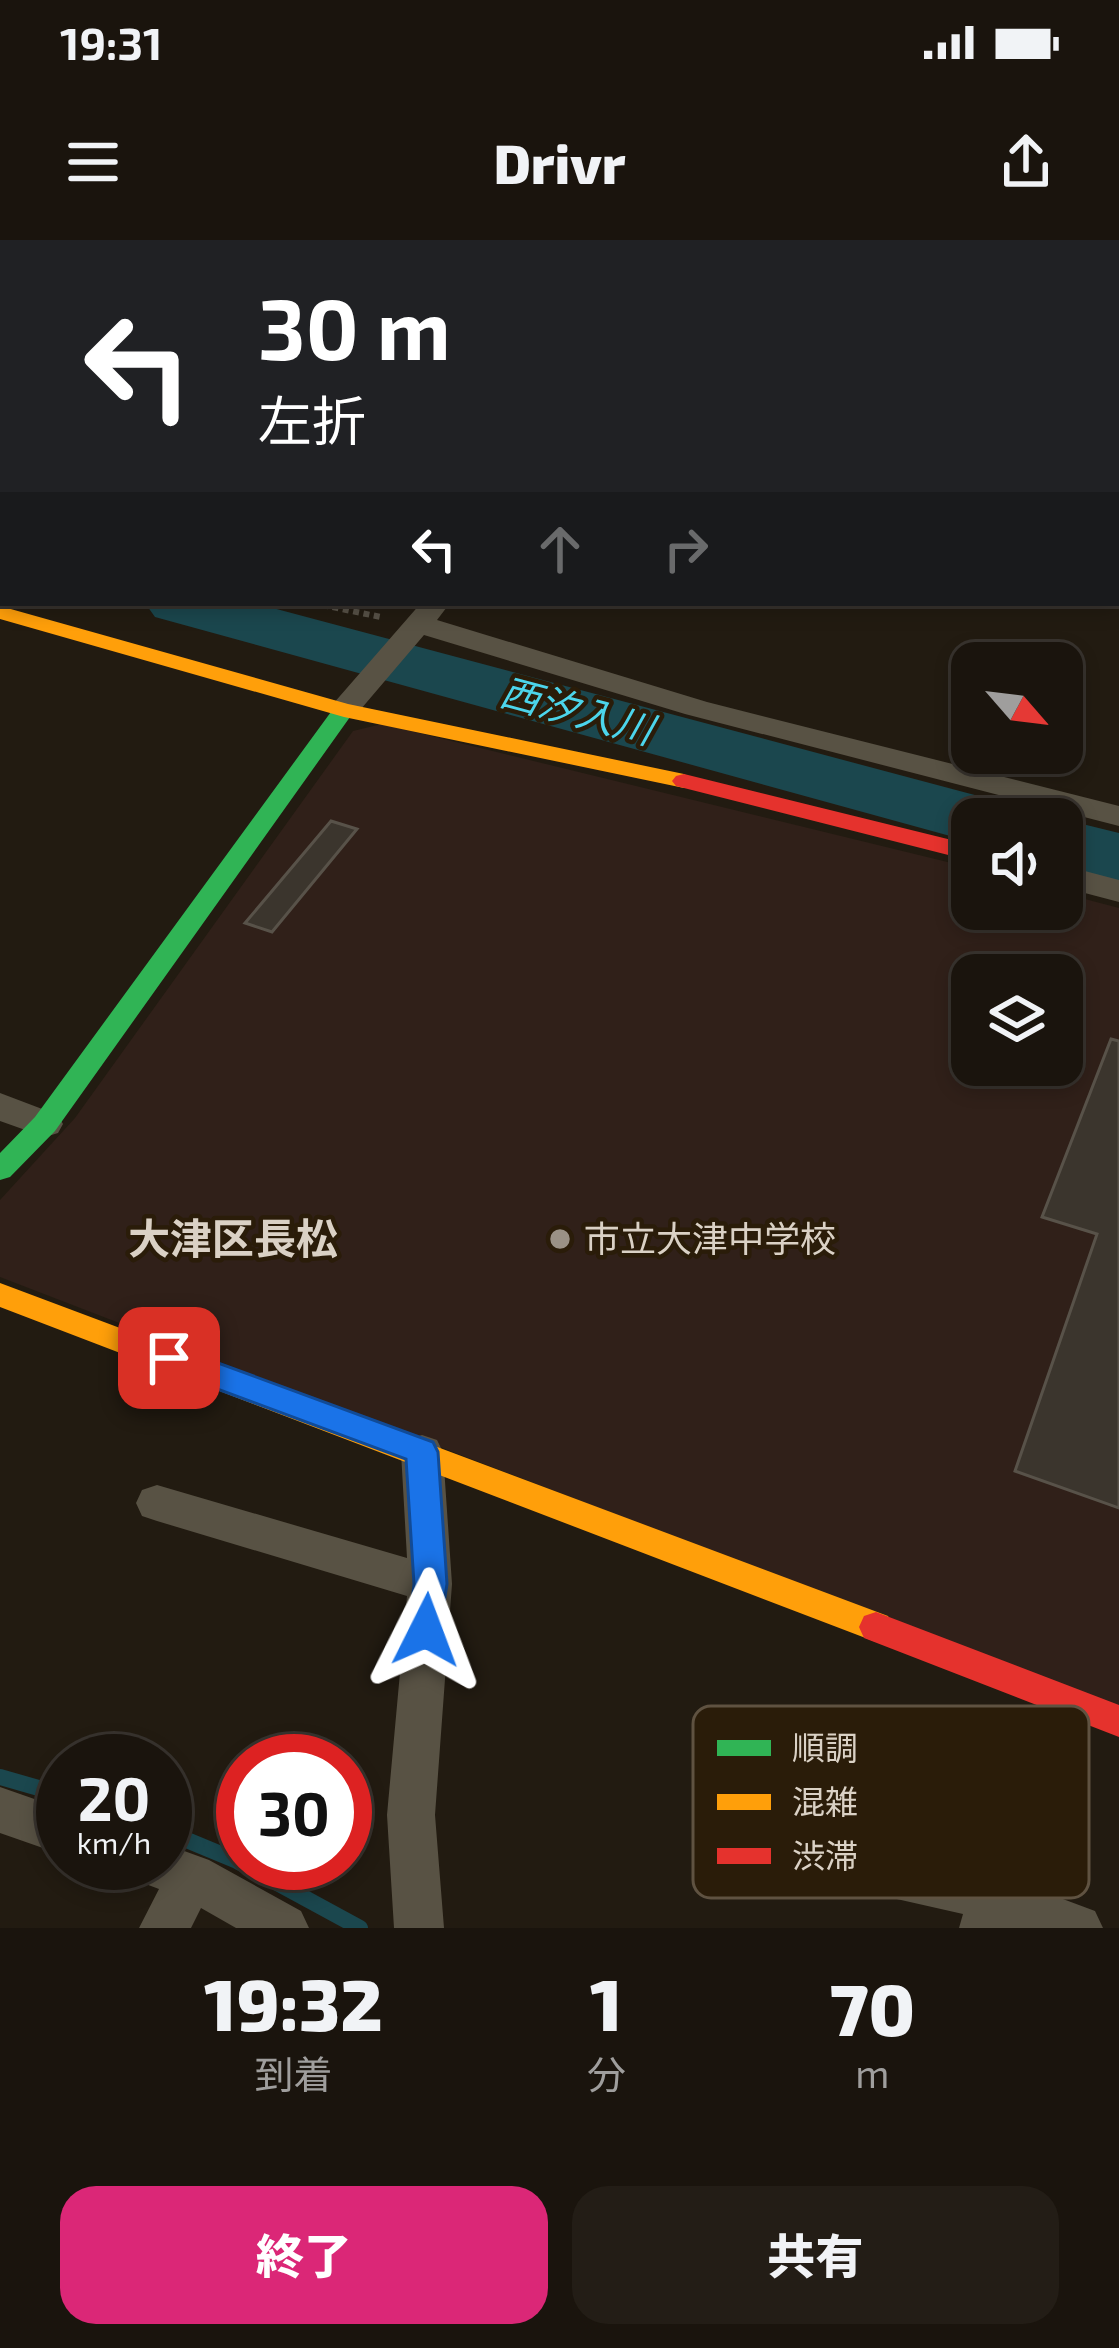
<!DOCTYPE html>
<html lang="ja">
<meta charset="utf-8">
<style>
body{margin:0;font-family:"Exo 2","Noto Sans JP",sans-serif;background:#231d16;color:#f1f3f6;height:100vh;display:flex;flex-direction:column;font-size:45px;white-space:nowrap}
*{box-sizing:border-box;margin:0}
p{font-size:39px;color:#9f9e9d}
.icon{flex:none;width:66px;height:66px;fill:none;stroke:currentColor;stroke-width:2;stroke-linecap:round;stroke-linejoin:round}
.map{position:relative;height:1688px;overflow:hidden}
.sheet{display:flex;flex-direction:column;background:#1a140d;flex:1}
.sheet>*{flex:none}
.guide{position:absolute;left:0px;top:0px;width:1119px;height:366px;box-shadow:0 6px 18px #0003,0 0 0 3px #38332e;background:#202124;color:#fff;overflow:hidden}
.needle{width:78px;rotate:118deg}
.controls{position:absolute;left:951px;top:402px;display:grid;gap:24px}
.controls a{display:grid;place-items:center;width:132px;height:132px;border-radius:24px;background:#1a140d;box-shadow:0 6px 18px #0003,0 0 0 3px #38332e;font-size:60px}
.speed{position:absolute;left:36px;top:1494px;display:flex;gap:24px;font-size:60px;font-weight:700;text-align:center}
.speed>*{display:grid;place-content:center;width:156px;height:156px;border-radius:50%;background:#1a140d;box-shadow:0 6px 18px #0003,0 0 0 3px #38332e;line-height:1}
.speed small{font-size:30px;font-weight:400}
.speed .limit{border:18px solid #d22;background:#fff;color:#111}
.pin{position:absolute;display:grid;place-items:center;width:102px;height:102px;color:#fff;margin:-51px;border-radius:24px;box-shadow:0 6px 18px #0006}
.me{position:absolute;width:132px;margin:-66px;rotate:3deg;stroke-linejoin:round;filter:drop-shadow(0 0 9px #0008)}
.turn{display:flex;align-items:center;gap:42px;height:252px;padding:0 60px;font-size:54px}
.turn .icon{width:156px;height:156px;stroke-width:2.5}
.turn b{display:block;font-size:84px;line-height:102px}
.lanes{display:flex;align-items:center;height:114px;padding:0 60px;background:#0003;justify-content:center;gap:60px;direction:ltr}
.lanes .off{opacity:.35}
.eta{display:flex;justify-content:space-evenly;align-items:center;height:204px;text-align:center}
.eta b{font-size:72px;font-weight:800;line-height:84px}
.primary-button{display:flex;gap:24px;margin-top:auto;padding:24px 60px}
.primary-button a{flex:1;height:138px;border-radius:36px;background:#db2777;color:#fff;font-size:48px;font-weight:800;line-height:138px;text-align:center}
.primary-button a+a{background:#231d16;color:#f1f3f6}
.status{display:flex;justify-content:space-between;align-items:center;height:84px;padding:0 60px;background:#1a140d;direction:ltr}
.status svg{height:33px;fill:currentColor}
header{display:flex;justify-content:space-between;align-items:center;height:156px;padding:0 60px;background:#1a140d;font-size:54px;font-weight:800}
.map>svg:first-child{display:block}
.education{fill:#302019;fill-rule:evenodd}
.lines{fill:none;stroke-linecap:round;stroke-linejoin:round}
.stream{stroke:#1b474e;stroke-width:16}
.river{fill:#1b474e;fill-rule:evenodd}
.building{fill:#3b352d;stroke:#585249;stroke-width:3}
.path{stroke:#585248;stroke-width:6;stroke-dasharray:6 4.5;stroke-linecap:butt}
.street{fill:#585244;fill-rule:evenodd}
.fast{fill:#30b455;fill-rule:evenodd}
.slow{fill:#ff9f0a;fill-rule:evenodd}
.jam{fill:#e5322d;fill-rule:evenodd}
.route{fill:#1a73e8;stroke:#114b97;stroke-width:3}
.poi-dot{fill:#9a9186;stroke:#2a1c09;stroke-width:4.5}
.labels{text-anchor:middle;stroke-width:9;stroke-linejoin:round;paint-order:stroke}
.poi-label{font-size:36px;fill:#dad1c5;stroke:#2a1c09;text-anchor:start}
.water-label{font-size:39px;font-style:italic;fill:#4cd5eb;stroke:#2a1c09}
.quarter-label{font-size:42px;font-weight:bold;fill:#dad1c5;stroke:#2a1c09}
.key{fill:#2a1c09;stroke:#5f5241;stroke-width:3}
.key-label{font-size:33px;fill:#dad1c5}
</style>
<div class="status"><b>19:31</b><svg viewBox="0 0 49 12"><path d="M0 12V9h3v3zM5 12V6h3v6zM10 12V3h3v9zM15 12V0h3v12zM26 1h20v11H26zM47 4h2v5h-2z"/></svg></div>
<header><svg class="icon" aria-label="menu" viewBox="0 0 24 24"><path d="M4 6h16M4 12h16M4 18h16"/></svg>Drivr<svg class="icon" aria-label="share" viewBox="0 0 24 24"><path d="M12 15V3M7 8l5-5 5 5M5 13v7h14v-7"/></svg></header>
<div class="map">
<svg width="1119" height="1688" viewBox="0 0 1119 1688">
<rect width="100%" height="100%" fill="#221b11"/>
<path class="education" d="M 382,484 L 972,628 L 972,669 L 1062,669 L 1062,653 L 1119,668 L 1119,1469 L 0,1037 L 0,960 L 75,878 L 353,491 ZM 972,735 L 1062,735 L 1062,825 L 972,825 Z"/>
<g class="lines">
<path class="stream" d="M 0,1537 L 63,1555
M 165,1591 L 235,1620 L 360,1688"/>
<path class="river" d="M 0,296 L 3,296 L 3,335 L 0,335 Z
M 145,363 L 254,363 L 1001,562 L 1012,579 L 972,579 L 972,602 L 155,377 Z
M 1061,579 L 1062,579 L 1119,593 L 1119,643 L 1062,627 Z"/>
</g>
<path class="building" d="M 331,581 L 357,589 L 272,692 L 245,683 Z
M 1111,799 L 1119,801 L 1119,1268 L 1015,1231 L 1097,994 L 1042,977 Z"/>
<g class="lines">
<path class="path" d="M 312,363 L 381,377"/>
<path class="street" d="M 60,0 L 96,0 L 98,3 L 62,3 Z
M 124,0 L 159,0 L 161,3 L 126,3 Z
M 555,0 L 589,0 L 591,3 L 557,3 Z
M 3,26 L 3,41 L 0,42 L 0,27 Z
M 1116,226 L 1119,227 L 1119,243 L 1116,242 Z
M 3,234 L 3,251 L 0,252 L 0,235 Z
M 421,363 L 450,363 L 437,380 L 707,462 L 1119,566 L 1119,586 L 685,474 L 424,395 L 355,476 L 333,476 L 329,470 L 333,464 Z
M 1062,625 L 1119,640 L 1119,662 L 1062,647 Z
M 0,853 L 58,875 L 63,884 L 58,893 L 45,897 L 0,881 Z
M 422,1195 L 437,1200 L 443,1212 L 452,1344 L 435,1575 L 444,1688 L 394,1688 L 387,1575 L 407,1356 L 157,1281 L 142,1276 L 136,1263 L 142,1250 L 157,1245 L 407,1318 L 401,1212 L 407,1200 Z
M 0,1547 L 63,1569 L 63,1615 L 0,1593 Z
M 795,1590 L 993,1633 L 1095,1671 L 1103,1688 L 959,1688 L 963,1674 L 795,1636 L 778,1629 L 771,1613 L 778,1597 Z
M 165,1604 L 209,1620 L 301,1671 L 309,1688 L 236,1688 L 201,1668 L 191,1688 L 139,1688 L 159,1649 L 135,1640 L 128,1623 L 165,1623 Z"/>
<path class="fast" d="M 344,463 L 355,470 L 55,891 L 10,937 L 0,940 L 0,913 L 35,877 L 336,465 Z"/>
<path class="slow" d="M 0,366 L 348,464 L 684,534 L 696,541 L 684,548 L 344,477 L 0,379 Z
M 0,1043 L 888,1376 L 893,1387 L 888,1398 L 876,1402 L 0,1067 Z"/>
<path class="jam" d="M 684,534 L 972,605 L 972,621 L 676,546 L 672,541 L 676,536 Z
M 876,1372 L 1119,1465 L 1119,1497 L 864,1398 L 859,1387 L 864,1376 Z"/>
</g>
<path class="route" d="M 169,1105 L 433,1202 L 438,1212 L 447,1344 L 438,1401 L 426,1405 L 414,1401 L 409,1390 L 414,1344 L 406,1219 L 158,1127 L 154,1118 L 158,1109 Z"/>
<circle class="poi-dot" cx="560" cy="999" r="12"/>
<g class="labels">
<g class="poi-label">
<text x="584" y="1012">市立大津中学校</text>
</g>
<g class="water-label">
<text transform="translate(577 471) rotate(15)" y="14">西汐入川</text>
</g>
<g class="quarter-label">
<text x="233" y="1014">大津区長松</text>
</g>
</g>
<rect x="693" y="1466" width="396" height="192" rx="18" class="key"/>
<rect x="717" y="1500" width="54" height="16" fill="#30b455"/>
<rect x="717" y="1554" width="54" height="16" fill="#ff9f0a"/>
<rect x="717" y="1608" width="54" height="16" fill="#e5322d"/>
<g class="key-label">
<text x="792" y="1520">順調</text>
<text x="792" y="1574">混雑</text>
<text x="792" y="1628">渋滞</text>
</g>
</svg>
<div class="controls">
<a><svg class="needle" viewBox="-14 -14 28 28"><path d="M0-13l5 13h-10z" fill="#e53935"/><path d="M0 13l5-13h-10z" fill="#9f9e9d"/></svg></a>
<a><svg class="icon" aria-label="sound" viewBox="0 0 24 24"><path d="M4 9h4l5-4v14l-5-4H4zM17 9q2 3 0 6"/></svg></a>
<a><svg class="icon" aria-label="layers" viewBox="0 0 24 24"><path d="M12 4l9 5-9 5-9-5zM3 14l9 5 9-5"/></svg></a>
</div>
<div class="speed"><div>20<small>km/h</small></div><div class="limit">30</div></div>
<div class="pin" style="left:169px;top:1118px;background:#d93025"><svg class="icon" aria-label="arrive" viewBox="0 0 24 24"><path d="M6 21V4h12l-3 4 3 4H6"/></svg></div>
<svg class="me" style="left:426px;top:1390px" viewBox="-20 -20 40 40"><path d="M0-17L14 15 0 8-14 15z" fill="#1a73e8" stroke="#fff" stroke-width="4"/></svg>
<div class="guide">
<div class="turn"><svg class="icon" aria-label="left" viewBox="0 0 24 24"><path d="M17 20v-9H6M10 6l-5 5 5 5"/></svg><div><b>30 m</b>左折</div></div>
<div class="lanes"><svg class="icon" aria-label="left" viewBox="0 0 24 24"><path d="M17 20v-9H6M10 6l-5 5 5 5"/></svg><svg class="icon off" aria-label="ahead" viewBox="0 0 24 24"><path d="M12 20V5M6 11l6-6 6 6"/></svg><svg class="icon off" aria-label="right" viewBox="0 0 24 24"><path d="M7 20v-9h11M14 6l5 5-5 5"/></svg></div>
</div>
</div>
<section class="sheet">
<div class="eta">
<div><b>19:32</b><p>到着</p></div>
<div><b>1</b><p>分</p></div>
<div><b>70</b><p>m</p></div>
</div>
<div class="primary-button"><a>終了</a><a>共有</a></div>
</section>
